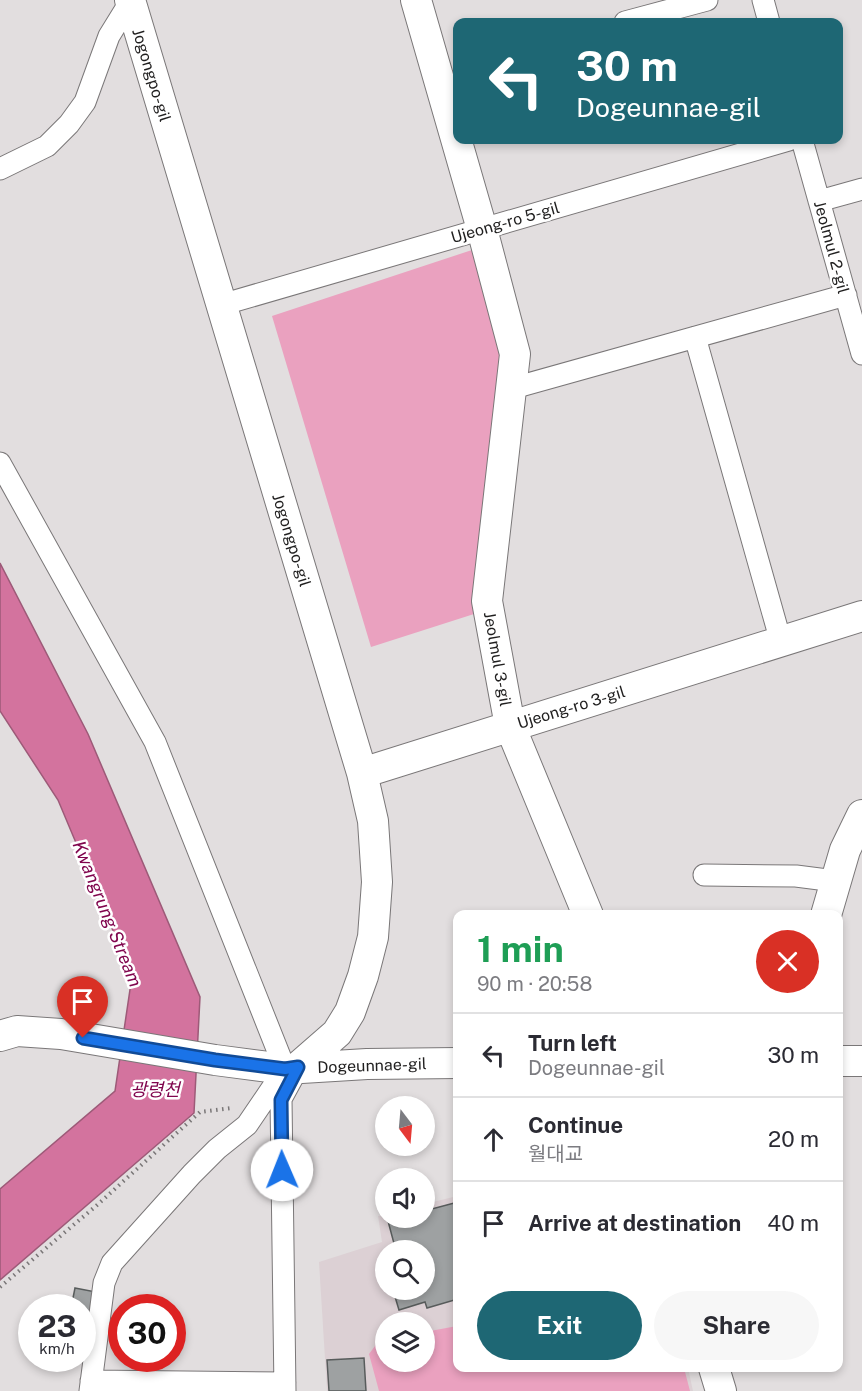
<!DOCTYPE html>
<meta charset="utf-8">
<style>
body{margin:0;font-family:"Public Sans","Noto Sans KR",sans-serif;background:#f7f7f7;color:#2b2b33;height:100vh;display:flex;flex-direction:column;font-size:22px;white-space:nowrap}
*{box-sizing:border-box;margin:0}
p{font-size:20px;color:#7c7c81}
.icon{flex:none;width:33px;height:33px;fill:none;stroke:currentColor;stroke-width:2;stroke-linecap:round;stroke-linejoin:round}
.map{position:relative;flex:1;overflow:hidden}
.details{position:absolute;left:453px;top:910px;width:390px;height:462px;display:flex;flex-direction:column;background:#fff;border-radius:12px;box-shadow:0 3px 9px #0003}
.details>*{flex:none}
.guide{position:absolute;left:453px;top:18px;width:390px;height:126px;border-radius:12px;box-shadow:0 3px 9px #0003;background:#1e6774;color:#fff;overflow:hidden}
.needle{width:39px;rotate:164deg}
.tools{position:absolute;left:375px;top:1096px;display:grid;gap:12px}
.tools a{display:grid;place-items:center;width:60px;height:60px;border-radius:50%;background:#fff;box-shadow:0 3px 9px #0003;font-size:30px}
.speed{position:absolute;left:18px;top:1294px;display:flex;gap:12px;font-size:30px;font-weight:700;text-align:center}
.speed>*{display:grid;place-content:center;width:78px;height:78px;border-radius:50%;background:#fff;box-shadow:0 3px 9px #0003;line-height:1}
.speed small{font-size:15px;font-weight:400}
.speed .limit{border:9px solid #d22;background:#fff;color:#111}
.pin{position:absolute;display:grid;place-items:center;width:51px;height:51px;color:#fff;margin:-62px -26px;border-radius:50% 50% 50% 0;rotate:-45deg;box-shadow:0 0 6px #0007}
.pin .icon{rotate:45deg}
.me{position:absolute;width:66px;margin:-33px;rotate:359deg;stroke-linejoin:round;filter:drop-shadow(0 0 4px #0008)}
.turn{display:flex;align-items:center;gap:21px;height:126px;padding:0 24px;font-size:27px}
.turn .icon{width:78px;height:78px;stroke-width:2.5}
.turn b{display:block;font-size:42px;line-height:51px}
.round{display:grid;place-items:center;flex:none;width:63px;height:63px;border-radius:32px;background:#f7f7f7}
.overview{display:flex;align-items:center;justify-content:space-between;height:102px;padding:0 24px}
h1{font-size:36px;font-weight:700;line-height:45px;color:#1e9e55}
.cta{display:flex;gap:12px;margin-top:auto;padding:12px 24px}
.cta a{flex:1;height:69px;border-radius:36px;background:#1e6774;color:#fff;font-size:24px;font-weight:700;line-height:69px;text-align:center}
.cta a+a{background:#f7f7f7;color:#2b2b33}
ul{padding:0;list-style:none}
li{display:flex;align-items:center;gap:18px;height:84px;padding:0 24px;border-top:2px solid #e1e1e2}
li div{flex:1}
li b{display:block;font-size:22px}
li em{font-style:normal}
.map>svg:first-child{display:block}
.built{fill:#dcd0d4;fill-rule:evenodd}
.green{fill:#eaa1bf}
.water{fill:#d3739e;stroke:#9d5a78;stroke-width:1.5}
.building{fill:#9ea1a2;stroke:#585c5c;stroke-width:1.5}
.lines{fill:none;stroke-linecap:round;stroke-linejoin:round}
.street-casing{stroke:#7a7778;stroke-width:23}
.secondary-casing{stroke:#7a7778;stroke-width:32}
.path{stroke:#797677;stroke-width:4;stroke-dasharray:1.5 4.5;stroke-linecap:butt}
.street{stroke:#fff;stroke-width:21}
.secondary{stroke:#fff;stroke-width:30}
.route-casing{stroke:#114b97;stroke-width:15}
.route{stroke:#1a73e8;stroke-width:10}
.labels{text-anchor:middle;stroke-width:5;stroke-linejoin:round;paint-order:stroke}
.street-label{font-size:16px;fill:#201f1f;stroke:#fff}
.water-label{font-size:18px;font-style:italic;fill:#80064e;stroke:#fff}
</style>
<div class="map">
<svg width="862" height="1391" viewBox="0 0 862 1391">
<rect width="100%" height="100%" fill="#e2dedf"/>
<path class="built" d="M 457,1196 L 458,1368 L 688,1368 L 693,1391 L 327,1391 L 319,1262 L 382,1242 L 378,1216 L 385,1215 L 386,1218 L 424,1218 L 425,1204 ZM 386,1251 L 424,1251 L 424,1290 L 386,1290 ZM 386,1323 L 424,1323 L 424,1362 L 386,1362 Z"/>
<path class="green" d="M 475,249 L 504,358 L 474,614 L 371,647 L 272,316 Z
M 457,1326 L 458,1368 L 684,1368 L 690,1391 L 379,1391 L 369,1354 L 378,1342 L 385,1340 L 386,1362 L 424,1362 L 425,1332 Z"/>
<path class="water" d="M 0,563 L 88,734 L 200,997 L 194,1113 L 0,1280 L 0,1189 L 115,1091 L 132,976 L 58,800 L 0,711 Z"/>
<path class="building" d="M 458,1202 L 458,1299 L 427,1308 L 425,1302 L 399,1310 L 393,1290 L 424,1290 L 424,1251 L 396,1251 L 388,1221 L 400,1218 L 424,1218 L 424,1211 Z
M 75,1288 L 96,1292 L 88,1329 L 82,1328 L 82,1308 L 60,1308 L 61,1305 L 71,1308 Z
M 364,1358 L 366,1391 L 329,1391 L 327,1360 Z"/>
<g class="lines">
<defs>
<path id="street" d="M 763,0 L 769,22
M 625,22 L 707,0
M 802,140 L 862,354
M 0,169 L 47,146 L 69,124 L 85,102 L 109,36 L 130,2
M 819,201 L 862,189
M 221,305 L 789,140
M 695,337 L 781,642
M 510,389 L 846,295
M 0,463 L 155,742 L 285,1069 L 247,1125 L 217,1149 L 192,1174 L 112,1263 L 104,1283 L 90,1391
M 704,875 L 796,876 L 835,881
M 91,1381 L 285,1383
M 285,1391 L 281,1099 L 293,1077"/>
<path id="secondary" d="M 130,0 L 362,773 L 373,821 L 377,882 L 373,937 L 363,976 L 350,1012 L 337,1033 L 298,1067
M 416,0 L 482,229 L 515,354 L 487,601 L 510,726 L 588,915
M 362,773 L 862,616
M 826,915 L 845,850 L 862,815
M 0,1036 L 17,1031 L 61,1034 L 215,1060 L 285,1069 L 367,1064 L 458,1063
M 838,1061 L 862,1061
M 714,1368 L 721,1391"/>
</defs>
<use href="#street" class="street-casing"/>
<use href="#secondary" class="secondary-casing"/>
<path class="path" d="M 0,1287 L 96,1206 L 200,1112 L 232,1108"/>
<use href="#street" class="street"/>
<use href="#secondary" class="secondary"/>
</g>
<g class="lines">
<defs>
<path id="route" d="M 83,1038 L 215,1060 L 285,1069 L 298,1067 L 281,1100 L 282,1170"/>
</defs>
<use href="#route" class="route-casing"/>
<use href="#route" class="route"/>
</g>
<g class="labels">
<g class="street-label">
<text transform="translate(152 75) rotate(73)" y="6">Jogongpo-gil</text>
<text transform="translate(505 222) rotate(-16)" y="6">Ujeong-ro 5-gil</text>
<text transform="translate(832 247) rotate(75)" y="6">Jeolmul 2-gil</text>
<text transform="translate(292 540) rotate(73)" y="6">Jogongpo-gil</text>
<text transform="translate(498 659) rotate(80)" y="6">Jeolmul 3-gil</text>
<text transform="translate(571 707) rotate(-17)" y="6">Ujeong-ro 3-gil</text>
<text transform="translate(372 1065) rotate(-2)" y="6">Dogeunnae-gil</text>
</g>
<g class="water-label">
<text transform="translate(107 914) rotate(68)" y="6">Kwangrung Stream</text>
<text x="155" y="1096">광령천</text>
</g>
</g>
</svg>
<div class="tools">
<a><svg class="needle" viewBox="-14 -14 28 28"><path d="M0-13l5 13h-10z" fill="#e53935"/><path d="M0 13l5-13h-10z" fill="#7c7c81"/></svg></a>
<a><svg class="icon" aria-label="sound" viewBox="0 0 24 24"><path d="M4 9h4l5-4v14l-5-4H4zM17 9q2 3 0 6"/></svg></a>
<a><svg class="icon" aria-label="search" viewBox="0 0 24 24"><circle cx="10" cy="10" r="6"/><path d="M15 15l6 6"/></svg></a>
<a><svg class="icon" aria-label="layers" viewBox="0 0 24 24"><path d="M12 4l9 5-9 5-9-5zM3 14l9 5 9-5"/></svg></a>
</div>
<div class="speed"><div>23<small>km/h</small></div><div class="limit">30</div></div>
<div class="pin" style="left:83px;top:1038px;background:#d93025"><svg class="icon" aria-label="arrive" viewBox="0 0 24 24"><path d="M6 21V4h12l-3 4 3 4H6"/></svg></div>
<svg class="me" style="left:282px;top:1170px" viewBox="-20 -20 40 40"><circle r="19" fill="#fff"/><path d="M0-13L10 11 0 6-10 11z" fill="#1a73e8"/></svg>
<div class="guide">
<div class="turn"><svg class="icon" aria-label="left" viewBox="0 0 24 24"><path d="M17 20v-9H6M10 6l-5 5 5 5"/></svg><div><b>30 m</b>Dogeunnae-gil</div></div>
</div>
<section class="details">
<div class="overview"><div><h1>1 min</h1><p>90 m · 20:58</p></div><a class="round" style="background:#d93025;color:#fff"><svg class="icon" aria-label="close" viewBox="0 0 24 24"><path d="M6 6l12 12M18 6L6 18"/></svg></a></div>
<ul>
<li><svg class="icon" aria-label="left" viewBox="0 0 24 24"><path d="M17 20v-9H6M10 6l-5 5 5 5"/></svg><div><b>Turn left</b><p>Dogeunnae-gil</p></div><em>30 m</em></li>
<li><svg class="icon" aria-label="ahead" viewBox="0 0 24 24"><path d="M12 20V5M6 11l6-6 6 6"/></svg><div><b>Continue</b><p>월대교</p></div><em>20 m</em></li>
<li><svg class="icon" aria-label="arrive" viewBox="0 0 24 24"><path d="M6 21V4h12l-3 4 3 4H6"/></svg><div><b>Arrive at destination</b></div><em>40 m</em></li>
</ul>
<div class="cta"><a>Exit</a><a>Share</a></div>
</section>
</div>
